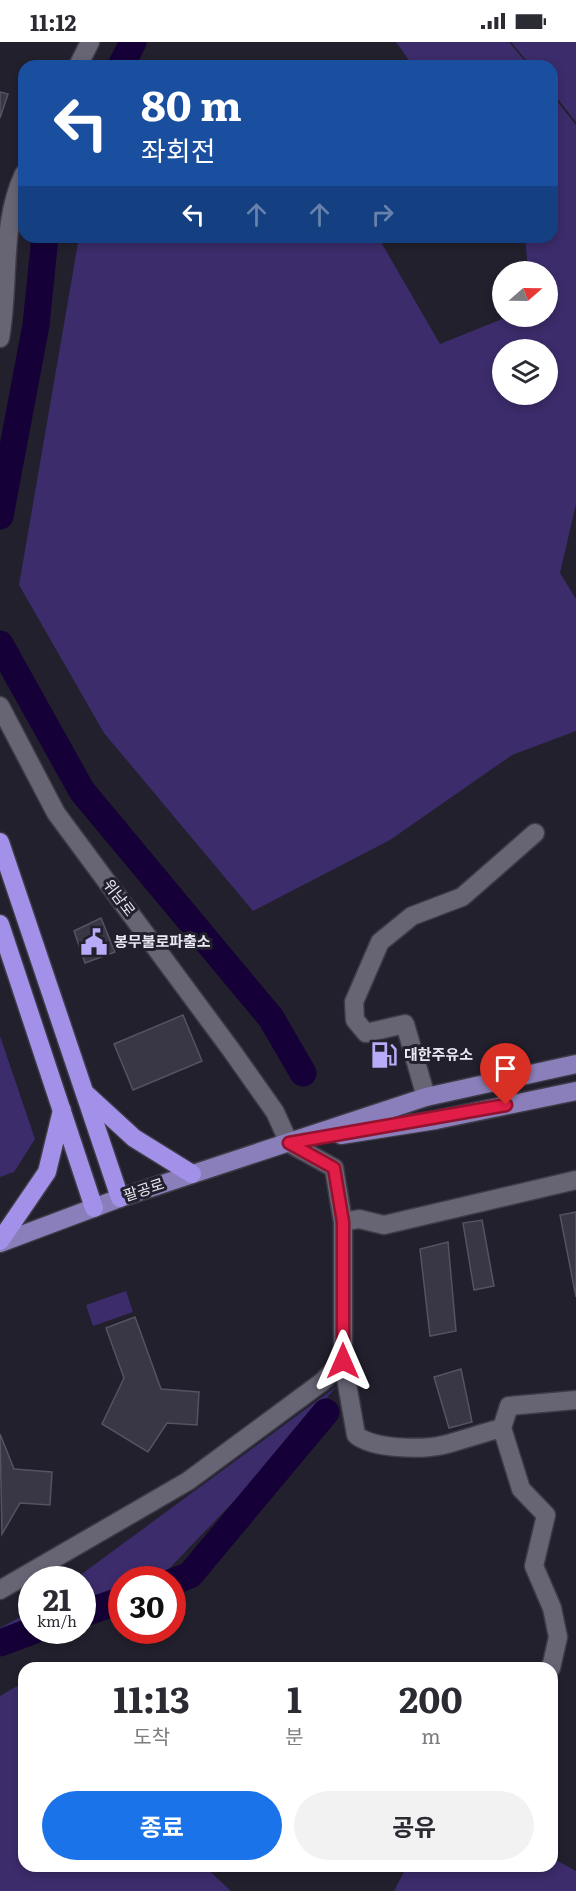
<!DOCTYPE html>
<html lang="ko">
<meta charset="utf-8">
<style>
body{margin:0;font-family:Literata,"Noto Sans KR",serif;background:#f2f2f3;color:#2b2b33;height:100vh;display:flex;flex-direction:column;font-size:22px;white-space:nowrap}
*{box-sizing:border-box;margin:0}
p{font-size:20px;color:#7c7c81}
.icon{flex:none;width:33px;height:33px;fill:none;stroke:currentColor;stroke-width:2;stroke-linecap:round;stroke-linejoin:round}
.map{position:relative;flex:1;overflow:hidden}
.side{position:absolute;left:18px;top:1620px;width:540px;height:210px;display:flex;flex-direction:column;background:#fff;border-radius:18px;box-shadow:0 3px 9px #0003}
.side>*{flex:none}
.banner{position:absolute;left:18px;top:18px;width:540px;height:183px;border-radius:18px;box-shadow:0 3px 9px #0003;background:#1a4fa0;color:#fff;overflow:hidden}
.needle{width:39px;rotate:70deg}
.tools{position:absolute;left:492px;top:219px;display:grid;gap:12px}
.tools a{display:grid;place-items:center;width:66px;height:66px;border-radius:50%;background:#fff;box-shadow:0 3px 9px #0003;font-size:30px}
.speed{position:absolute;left:18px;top:1524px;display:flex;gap:12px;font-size:30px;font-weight:700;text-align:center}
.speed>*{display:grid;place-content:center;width:78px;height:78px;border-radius:50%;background:#fff;box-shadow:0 3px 9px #0003;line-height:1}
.speed small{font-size:15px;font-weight:400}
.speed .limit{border:9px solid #d22;background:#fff;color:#111}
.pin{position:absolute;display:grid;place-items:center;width:51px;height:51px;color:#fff;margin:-62px -26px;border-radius:50% 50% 50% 0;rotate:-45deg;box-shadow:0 0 6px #0007}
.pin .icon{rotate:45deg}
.me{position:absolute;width:66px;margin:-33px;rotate:0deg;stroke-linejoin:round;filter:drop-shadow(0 0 4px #0008)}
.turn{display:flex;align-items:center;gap:21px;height:126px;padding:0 24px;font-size:27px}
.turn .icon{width:78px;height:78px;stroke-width:2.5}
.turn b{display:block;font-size:42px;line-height:51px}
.lanes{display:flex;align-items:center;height:57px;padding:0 24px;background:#0003;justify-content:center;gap:30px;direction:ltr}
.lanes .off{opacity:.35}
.eta{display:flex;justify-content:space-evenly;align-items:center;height:102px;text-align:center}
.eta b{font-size:36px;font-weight:700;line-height:42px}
.cta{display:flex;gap:12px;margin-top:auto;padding:12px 24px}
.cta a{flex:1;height:69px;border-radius:36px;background:#1a73e8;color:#fff;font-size:24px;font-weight:700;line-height:69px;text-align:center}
.cta a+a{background:#f2f2f3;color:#2b2b33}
.status{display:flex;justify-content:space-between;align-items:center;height:42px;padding:0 30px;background:#fff;direction:ltr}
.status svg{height:16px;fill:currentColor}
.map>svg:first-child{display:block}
.green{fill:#3c2c6b;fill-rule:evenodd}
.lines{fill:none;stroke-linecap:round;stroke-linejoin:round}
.river{stroke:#150037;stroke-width:27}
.building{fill:#393745;stroke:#555261;stroke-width:1.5}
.minor-casing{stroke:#3d3b45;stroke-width:21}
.major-casing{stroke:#3d3b45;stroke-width:21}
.highway-casing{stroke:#3d3b45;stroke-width:21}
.minor{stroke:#676574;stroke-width:18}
.major{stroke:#8a7fba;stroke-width:18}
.highway{stroke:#a290e9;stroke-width:18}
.route-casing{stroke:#92132f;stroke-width:15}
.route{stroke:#e11d48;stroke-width:10}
.labels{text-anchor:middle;stroke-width:6;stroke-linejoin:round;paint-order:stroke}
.street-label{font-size:15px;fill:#eae8f1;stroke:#22202d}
.poi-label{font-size:15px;font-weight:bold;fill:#eae8f1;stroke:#22202d;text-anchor:start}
</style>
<div class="status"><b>11:12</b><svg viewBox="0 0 49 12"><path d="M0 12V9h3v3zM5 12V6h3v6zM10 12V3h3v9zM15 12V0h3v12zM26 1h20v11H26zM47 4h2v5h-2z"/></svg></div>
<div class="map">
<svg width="576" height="1849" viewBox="0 0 576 1849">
<rect width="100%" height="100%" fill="#22202d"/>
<path class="green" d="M 396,0 L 509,0 L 529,24 L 413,24 Z
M 511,0 L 576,0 L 576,80 L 552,50 L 552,24 L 531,24 Z
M 552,53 L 576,83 L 576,462 L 560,531 L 576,557 L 576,689 L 512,713 L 390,798 L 253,869 L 104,691 L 19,543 L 79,195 L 378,195 L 440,302 L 507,275 L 548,274 L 548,230 L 528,229 L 525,195 L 552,195 ZM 502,308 L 548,308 L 548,352 L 502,352 Z
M 0,994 L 35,1097 L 14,1130 L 0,1135 Z
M 126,1249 L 133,1270 L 93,1284 L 86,1263 Z
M 337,1344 L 260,1432 L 162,1534 L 155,1537 L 122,1538 L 121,1554 L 83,1574 L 82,1538 L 75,1537 Z
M 31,1569 L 32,1588 L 53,1589 L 0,1615 L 0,1586 Z
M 24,1640 L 24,1824 L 204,1824 L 231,1849 L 0,1849 L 0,1654 Z
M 552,1816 L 576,1829 L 576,1849 L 394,1849 L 407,1824 L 552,1824 Z"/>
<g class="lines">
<path class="river" d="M 121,24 L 133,0
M 0,474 L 36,283 L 45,195
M 0,602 L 82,749 L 271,976 L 303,1031
M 172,1540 L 190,1533 L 326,1370
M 82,1572 L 122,1558
M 0,1601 L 35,1588"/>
</g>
<path class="building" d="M 0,50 L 8,52 L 0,76 Z
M 101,876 L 115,910 L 85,921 L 74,889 Z
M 183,973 L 202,1019 L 133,1048 L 114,1002 Z
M 576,1170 L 576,1255 L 560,1173 Z
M 482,1178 L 494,1244 L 474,1248 L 463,1181 Z
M 448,1200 L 456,1289 L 430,1294 L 420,1207 Z
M 135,1275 L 161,1347 L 199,1350 L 197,1383 L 167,1381 L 148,1410 L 102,1382 L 124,1336 L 106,1286 Z
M 461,1327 L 472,1380 L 449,1386 L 434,1335 Z
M 0,1392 L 14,1427 L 52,1430 L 50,1463 L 20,1461 L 2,1492 Z"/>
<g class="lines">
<defs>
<path id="minor" d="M 78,24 L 90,0
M 0,296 C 10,242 0,182 24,132
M 0,664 L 56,771 L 232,1009 L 275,1070 L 289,1101 L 334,1126 L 343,1180 L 343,1319 L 322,1340 L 188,1439 L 0,1548
M 426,1055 L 405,982 L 366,991 L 355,978 L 354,960 L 380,900 L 412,874 L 462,855 L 535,791
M 343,1180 L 359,1177 L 384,1183 L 576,1138
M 343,1319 L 356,1393 C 373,1407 421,1408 443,1403 C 463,1398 482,1391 502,1386 L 521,1447 L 546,1473 L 534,1524 L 552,1566 L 558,1595 L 551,1626
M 502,1386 L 509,1364 L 576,1358"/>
<path id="major" d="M 341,1093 L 436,1078 L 576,1049
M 0,1201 L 120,1156 L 426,1055 L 576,1022"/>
<path id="highway" d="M 0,800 L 120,1156
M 0,882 L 94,1166
M 86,1052 L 134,1096 L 192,1132
M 0,1199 L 47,1130 L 62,1068"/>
</defs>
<use href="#minor" class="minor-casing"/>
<use href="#major" class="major-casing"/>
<use href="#highway" class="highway-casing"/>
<use href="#minor" class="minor"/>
<use href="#major" class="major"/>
<use href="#highway" class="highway"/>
</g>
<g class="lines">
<defs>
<path id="route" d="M 343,1319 L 343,1180 L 334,1126 L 289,1101 L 506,1063"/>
</defs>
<use href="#route" class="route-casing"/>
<use href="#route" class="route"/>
</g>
<defs>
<symbol id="civic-bare" viewBox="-9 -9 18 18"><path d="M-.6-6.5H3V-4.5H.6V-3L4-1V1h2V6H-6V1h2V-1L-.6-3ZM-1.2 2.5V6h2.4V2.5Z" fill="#b8abf7" stroke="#22202d" stroke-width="2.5" paint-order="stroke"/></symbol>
<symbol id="fuel-bare" viewBox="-9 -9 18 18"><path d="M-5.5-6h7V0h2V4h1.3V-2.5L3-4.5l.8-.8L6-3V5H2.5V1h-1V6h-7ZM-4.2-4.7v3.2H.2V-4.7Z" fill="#b8abf7" stroke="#22202d" stroke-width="2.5" paint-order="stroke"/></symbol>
</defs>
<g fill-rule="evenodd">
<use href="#civic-bare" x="75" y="881" width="38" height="38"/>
<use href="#fuel-bare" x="365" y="994" width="38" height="38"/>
</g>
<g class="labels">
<g class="street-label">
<text transform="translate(119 856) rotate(53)" y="5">위남로</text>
<text transform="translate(144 1148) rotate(-18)" y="5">팔공로</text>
</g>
<g class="poi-label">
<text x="114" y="905">봉무불로파출소</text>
<text x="404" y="1018">대한주유소</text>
</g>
</g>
</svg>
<div class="tools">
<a><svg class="needle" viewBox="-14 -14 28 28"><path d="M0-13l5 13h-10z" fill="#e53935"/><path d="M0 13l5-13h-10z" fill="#7c7c81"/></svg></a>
<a><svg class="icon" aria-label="layers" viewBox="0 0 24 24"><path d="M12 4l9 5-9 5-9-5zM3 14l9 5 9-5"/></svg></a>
</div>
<div class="speed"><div>21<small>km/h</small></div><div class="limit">30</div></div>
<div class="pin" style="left:506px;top:1063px;background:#d93025"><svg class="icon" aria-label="arrive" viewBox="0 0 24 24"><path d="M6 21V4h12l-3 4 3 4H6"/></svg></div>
<svg class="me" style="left:343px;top:1319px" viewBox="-20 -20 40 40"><path d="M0-17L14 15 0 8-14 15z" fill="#e11d48" stroke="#fff" stroke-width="4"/></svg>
<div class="banner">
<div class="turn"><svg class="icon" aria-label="left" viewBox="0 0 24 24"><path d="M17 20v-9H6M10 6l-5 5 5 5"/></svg><div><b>80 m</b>좌회전</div></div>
<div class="lanes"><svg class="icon" aria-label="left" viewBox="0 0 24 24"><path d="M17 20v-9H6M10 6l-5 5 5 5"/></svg><svg class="icon off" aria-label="ahead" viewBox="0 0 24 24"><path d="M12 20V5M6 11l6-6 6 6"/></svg><svg class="icon off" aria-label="ahead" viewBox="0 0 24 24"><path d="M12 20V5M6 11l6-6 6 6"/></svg><svg class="icon off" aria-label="right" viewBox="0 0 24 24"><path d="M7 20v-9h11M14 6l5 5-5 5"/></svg></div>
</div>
<section class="side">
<div class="eta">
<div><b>11:13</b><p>도착</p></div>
<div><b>1</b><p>분</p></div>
<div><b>200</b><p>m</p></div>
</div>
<div class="cta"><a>종료</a><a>공유</a></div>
</section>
</div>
